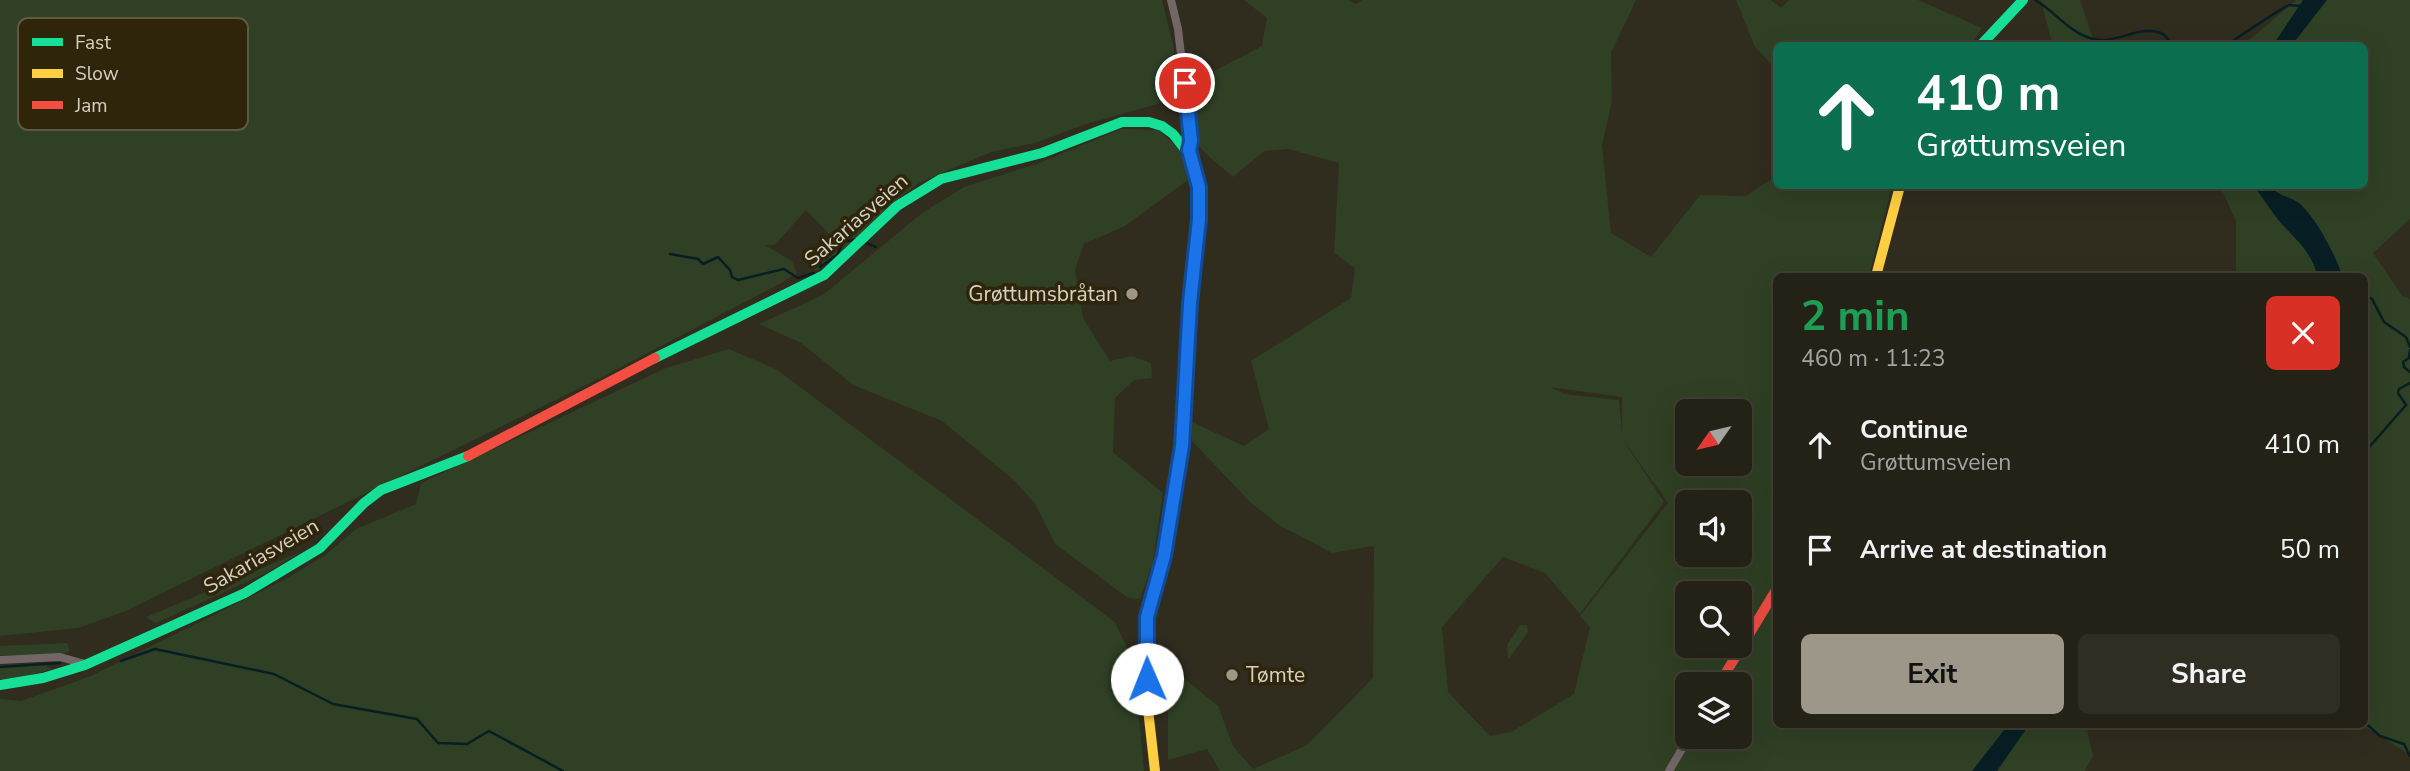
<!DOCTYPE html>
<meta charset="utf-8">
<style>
body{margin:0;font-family:"Nunito Sans",sans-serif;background:#302e23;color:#f1f3f6;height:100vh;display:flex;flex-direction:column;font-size:26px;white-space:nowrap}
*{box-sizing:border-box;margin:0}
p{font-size:23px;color:#a3a3a1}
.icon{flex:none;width:38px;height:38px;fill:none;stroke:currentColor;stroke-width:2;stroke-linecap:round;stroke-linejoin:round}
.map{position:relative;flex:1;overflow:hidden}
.sheet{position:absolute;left:1773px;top:273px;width:595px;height:455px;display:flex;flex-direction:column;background:#242116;border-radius:10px;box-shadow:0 7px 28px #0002,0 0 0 2px #413e35}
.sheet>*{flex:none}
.guide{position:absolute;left:1773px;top:42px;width:595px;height:147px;border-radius:10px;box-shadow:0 7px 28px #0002,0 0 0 2px #413e35;background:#0b6e4f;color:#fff;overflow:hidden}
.needle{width:46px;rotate:236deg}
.controls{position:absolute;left:1675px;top:399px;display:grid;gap:14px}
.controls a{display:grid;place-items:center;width:77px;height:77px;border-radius:10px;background:#242116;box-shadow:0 7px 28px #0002,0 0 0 2px #413e35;font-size:35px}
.pin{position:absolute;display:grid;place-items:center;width:60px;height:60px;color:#fff;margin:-30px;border:4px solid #fff;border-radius:50%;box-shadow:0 2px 7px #0007}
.me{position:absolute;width:77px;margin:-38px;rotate:359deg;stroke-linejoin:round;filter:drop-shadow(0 0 5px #0008)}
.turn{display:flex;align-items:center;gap:24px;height:147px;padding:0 28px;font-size:32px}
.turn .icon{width:91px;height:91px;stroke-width:2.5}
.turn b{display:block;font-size:49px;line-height:60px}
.round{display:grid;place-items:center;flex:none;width:74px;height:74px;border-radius:10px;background:#302e23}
.head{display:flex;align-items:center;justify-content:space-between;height:119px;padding:0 28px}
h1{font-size:42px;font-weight:700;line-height:52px;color:#1e9e55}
.button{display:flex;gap:14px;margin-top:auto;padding:14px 28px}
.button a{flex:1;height:80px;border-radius:10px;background:#9c9789;color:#111;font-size:28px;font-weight:700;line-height:80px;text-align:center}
.button a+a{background:#302e23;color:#f1f3f6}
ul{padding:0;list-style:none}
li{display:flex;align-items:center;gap:21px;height:105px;padding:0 28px}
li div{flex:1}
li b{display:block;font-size:26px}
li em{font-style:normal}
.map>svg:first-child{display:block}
.green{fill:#2f4024;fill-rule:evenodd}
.water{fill:#071f24}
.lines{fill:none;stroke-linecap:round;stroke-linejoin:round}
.stream{stroke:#071f24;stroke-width:2.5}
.street{stroke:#736667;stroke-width:8}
.fast{stroke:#16e098;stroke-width:10}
.slow{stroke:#ffcf43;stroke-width:10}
.jam{stroke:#f24e42;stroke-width:10}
.route-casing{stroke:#114b97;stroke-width:18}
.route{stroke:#1a73e8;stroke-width:12}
.poi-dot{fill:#9c9789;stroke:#2e250b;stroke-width:2.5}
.labels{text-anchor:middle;stroke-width:7;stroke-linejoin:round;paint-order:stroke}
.street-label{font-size:21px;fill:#d6d1c2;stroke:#2e250b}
.poi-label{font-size:21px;fill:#d6d1c2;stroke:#2e250b;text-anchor:end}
.key{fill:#2e250b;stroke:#605942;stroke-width:2}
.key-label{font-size:19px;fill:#d6d1c2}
</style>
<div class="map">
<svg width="2410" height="771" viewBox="0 0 2410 771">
<rect width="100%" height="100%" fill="#302c1e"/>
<path class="green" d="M 0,0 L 1162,0 L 1174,49 L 1172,100 L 1086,124 L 1035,143 L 991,152 L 921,182 L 895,201 L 840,255 L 816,271 L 808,263 L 831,236 L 806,210 L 775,245 L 765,245 L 792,261 L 797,273 L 783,282 L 602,377 L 126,611 L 78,628 L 0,636 Z
M 1244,0 L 1347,0 L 1356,4 L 1362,0 L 1636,0 L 1611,53 L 1612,101 L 1602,145 L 1611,233 L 1651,257 L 1700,195 L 1746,196 L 1776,176 L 1776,186 L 1892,186 L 1869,276 L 1776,276 L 1776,724 L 1985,724 L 1987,727 L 1990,724 L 2086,725 L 2093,756 L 2085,771 L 1220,771 L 1207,749 L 1168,760 L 1168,665 L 1218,706 L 1233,746 L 1253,769 L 1307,745 L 1373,678 L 1374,546 L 1332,553 L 1279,525 L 1250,502 L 1192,441 L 1192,422 L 1244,446 L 1269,429 L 1251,361 L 1351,298 L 1355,268 L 1334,253 L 1339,163 L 1288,149 L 1264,151 L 1233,177 C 1219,164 1190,146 1191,126 C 1193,111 1195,97 1195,81 L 1262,46 L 1267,18 ZM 1550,387 L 1622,397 L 1622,432 L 1619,400 L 1565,394 ZM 1687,411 L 1740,411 L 1740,464 L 1687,464 ZM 1622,438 L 1668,503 L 1580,616 L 1590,627 L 1574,694 L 1511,732 L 1490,736 L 1448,692 L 1442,627 L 1503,557 L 1545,573 L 1580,614 L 1664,502 ZM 1687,502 L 1740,502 L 1740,555 L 1687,555 ZM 1687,593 L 1740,593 L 1740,646 L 1687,646 ZM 1687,684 L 1740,684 L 1740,737 L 1687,737 Z
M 1736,0 L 1771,0 L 1781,8 L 1789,0 L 1918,0 L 1982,28 L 1970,45 L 1776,46 L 1776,69 L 1755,47 Z
M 2041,0 L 2080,0 L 2095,45 L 2057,45 L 2051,39 Z
M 2296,0 L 2410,0 L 2410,219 L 2373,253 L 2402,296 L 2410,299 L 2410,755 L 2362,725 L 2364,276 L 2236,276 L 2236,221 L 2220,186 L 2364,186 L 2364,46 L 2238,45 L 2252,38 Z
M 1121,129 L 1158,130 L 1184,153 L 1188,180 L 1125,226 L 1084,244 L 1075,270 L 1083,318 L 1110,361 L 1132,356 L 1151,363 L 1152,378 L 1134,380 L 1115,398 L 1113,452 L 1163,493 L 1153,562 L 1140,599 L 1128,598 L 1055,544 L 1036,505 L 1015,481 L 942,421 L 853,385 L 801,343 L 759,324 L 823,295 L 922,213 L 964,187 L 1039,163 Z
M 729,349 L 776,369 L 1115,622 L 1134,663 L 1144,771 L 0,771 L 0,699 L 21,701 L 91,676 L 284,580 L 324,556 L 356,529 L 416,504 L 421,483 L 666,368 Z
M 305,550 L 262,575 L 156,623 L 146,617 Z
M 1520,625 L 1527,625 L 1528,632 L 1508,660 L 1507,645 Z
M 67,643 L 70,651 L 62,655 L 0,655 L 0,646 Z
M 43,664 L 52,669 L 15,680 L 0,679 L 0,665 Z"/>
<path class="water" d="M 2303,0 L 2327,0 L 2292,45 L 2273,45 Z
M 2254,186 L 2271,186 C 2279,197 2289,196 2299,203 C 2315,216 2337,257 2342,276 L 2317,276 C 2313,253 2295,239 2280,222 C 2271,211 2263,198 2254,186 Z
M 2008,725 L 2029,725 L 1997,771 L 1972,771 Z"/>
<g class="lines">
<path class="stream" d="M 2035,0 C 2056,12 2069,33 2093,39 C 2116,45 2142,23 2163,34 C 2169,38 2168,42 2174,46
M 2227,46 C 2231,41 2278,11 2289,5 L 2301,6
M 866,243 L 876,247
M 670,254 L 698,259 L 703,264 L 718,257 L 730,270 L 732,277 L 738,280 L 784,269 L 798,278 L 814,273
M 820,267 L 837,255 L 843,242 L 858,239
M 2364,295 L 2372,299 L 2384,322 L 2406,337 L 2410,347
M 2410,350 L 2409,358 L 2403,362 L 2404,367 L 2410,372
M 2364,453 L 2406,405 L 2398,393 L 2399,389 L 2410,383
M 121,661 L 155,649 L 274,674 L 333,704 L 417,719 L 438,743 L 467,744 L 489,731 L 563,771
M 0,667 L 60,663
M 2364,722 L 2380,736 L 2404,744 L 2410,756"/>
<path class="street" d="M 1171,0 L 1178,29 L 1191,140 L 1189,150
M 0,660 L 60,657 L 85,664
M 1669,771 L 1689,737"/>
<path class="fast" d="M 1980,46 L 2023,0
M 655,358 L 824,275 L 897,206 L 941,179 L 1042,153 L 1122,122 L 1149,122 L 1162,126 L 1173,134 L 1188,153
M 0,685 L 43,678 L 85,665 L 245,593 L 320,548 L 364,503 L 381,490 L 468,456"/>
<path class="slow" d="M 1876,276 L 1900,186
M 1155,771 L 1148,709 L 1147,617 L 1164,556 L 1182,446 L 1199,196 L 1188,153"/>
<path class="jam" d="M 468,456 L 655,358
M 1719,684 L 1776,590"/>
</g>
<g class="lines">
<defs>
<path id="route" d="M 1147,679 L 1147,617 L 1164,556 L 1182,446 L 1190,303 L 1199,219 L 1199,187 L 1189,150 L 1191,141 L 1185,83"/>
</defs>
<use href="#route" class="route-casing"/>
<use href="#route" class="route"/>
</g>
<g class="poi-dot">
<circle cx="1132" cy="294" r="7"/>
<circle cx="1232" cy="675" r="7"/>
</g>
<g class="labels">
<g class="street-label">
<text transform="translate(856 220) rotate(-41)" y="7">Sakariasveien</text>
<text transform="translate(261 556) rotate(-30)" y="7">Sakariasveien</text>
</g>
<g class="poi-label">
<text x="1118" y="301">Grøttumsbråtan</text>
<text x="1246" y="682" text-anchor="start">Tømte</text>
</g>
</g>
<rect x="18" y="18" width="230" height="112" rx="10" class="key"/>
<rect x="32" y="38" width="31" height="8" fill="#16e098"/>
<rect x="32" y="69" width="31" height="9" fill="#ffcf43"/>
<rect x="32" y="101" width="31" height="8" fill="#f24e42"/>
<g class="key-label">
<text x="75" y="49">Fast</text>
<text x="75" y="80">Slow</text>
<text x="75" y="112">Jam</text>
</g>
</svg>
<div class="controls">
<a><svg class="needle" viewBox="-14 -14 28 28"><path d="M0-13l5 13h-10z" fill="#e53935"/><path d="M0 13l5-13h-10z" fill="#a3a3a1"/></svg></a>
<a><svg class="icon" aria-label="sound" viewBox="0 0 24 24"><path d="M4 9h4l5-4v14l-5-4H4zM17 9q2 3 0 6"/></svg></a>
<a><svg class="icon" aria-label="search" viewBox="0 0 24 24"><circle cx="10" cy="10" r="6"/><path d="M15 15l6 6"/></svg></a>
<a><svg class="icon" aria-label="layers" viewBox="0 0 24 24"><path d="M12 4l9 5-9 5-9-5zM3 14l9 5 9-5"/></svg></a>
</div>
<div class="pin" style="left:1185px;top:83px;background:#d93025"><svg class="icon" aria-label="arrive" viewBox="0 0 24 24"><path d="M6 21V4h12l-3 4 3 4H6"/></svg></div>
<svg class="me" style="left:1147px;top:679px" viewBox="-20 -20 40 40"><circle r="19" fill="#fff"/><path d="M0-13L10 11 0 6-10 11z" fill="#1a73e8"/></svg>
<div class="guide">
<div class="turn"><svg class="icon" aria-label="ahead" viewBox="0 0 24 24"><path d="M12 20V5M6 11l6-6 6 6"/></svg><div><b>410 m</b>Grøttumsveien</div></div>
</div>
<section class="sheet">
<div class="head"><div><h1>2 min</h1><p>460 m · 11:23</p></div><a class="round" style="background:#d93025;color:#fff"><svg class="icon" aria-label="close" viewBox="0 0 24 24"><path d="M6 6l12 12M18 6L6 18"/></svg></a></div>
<ul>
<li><svg class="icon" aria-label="ahead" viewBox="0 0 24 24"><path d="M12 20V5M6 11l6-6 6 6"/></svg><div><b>Continue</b><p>Grøttumsveien</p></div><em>410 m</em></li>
<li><svg class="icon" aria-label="arrive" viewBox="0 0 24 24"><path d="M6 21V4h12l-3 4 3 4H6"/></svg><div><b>Arrive at destination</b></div><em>50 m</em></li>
</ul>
<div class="button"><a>Exit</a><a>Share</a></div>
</section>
</div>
